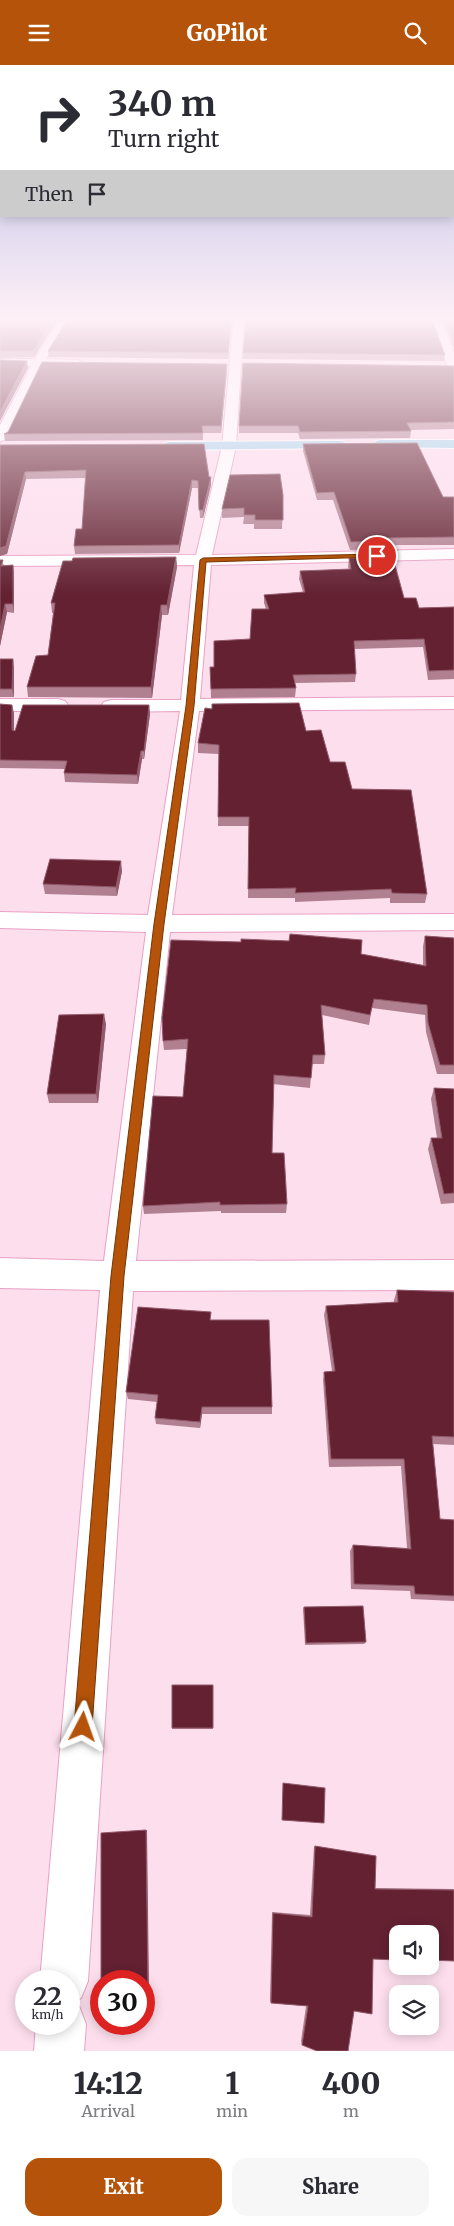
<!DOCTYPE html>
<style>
body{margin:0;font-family:Merriweather,serif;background:#f7f7f7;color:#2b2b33;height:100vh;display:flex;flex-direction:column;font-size:19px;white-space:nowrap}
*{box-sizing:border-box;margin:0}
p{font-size:16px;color:#7c7c81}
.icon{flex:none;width:28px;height:28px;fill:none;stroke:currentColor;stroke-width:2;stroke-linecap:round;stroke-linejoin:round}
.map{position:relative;height:1986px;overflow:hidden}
.side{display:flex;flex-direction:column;background:#fff;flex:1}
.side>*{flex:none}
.banner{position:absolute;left:0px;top:0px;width:455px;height:152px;box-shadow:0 2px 12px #0003;background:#fff;color:#2b2b33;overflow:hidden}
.buttons{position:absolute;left:389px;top:1860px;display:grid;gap:10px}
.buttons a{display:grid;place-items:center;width:50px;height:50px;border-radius:10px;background:#fff;box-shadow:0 2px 12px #0003;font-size:25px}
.speed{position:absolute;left:15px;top:1905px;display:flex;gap:10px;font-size:25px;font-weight:700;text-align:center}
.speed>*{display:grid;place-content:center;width:65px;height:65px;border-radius:50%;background:#fff;box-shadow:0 2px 12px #0003;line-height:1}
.speed small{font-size:12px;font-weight:400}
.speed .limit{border:8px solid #d22;background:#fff;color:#111}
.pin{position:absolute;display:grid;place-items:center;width:42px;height:42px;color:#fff;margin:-21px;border:2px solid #fff;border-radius:50%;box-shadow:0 1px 5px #0007}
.me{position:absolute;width:55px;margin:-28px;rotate:4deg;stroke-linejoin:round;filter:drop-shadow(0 0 4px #0008)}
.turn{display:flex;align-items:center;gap:18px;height:105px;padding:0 25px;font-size:22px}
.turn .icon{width:65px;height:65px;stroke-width:2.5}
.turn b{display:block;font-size:35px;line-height:42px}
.then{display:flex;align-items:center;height:48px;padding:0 25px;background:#0003;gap:10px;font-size:19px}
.eta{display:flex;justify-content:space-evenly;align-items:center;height:85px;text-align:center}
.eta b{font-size:30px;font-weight:800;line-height:35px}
.cta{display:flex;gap:10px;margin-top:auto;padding:10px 25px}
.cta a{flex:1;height:58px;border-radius:15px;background:#b45309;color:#fff;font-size:20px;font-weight:800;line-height:58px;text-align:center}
.cta a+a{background:#f7f7f7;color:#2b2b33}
header{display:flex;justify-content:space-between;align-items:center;height:65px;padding:0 25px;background:#b45309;color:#fff;font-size:22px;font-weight:800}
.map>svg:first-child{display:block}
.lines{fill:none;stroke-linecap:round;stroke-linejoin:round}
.minor-casing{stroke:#e9a1c5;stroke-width:2}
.major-casing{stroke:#fff;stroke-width:2}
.minor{fill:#fff;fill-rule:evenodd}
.major{fill:#a8d6eb;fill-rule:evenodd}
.wall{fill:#b08090}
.shaded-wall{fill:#915a6a}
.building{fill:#632132;stroke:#915a6a}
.route{fill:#b45309;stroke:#753606}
</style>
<header><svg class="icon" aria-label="menu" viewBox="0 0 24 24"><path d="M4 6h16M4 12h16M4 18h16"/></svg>GoPilot<svg class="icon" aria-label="search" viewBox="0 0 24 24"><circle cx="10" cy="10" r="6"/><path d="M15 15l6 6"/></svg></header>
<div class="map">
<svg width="454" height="1986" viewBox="0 0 454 1986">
<rect width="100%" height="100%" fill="#fddeed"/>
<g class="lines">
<defs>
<path id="minor" d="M 61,252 L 71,252 L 46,294 L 78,295 L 84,298 L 78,301 L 42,301 L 7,373 L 0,377 L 0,360 L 31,301 L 0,300 L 0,294 L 35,294 Z
M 234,252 L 244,252 L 236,381 L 212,490 L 454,484 L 454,494 L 211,500 L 200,634 L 454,632 L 454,644 L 199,646 L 172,850 L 454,849 L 454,865 L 170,867 L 136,1196 L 454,1195 L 454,1225 L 133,1226 L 88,1916 L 81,1933 L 70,1938 L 79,1941 L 86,1959 L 84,1986 L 34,1986 L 36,1959 L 69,1959 L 69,1916 L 40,1916 L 100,1225 L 0,1223 L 0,1193 L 104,1196 L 146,867 L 0,863 L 0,847 L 148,850 L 180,646 L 111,647 L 104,645 L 101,641 L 104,637 L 111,635 L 181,635 L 194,500 L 0,501 L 0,491 L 196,490 L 222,381 Z
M 430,252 L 440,252 L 454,288 L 454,306 L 448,303 Z
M 0,634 L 58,634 L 65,636 L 68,640 L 65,644 L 58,646 L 0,646 Z"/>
<path id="major" d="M 381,375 L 454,375 L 454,383 L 376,382 L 374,379 L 376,376 Z
M 340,376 L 345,377 L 347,380 L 345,383 L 168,385 L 161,381 L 168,377 Z"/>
</defs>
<use href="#minor" class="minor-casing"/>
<use href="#major" class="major-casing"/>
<use href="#minor" class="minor"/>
<use href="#major" class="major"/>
</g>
<path class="wall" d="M 0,252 L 59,252 L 34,292 L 0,293 Z
M 232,252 L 228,294 L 49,292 L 48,286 Z
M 441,252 L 454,252 L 454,283 Z
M 243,288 L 445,290 L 444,296 L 243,294 Z
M 454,301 L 454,364 L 410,365 L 411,366 L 410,373 L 300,374 L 298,368 L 239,368 L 239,361 Z
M 227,305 L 221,368 L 203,368 L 203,375 L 5,376 L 4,369 Z
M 303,379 L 443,432 L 454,432 L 454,480 L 387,480 L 387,484 L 350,485 L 333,435 L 317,435 L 303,386 Z
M 0,380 L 211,412 L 211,420 L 203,453 L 200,453 L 198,423 L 192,423 L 179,488 L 75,489 L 74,481 L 82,464 L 86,413 L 26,414 L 7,489 Z
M 283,430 L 282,464 L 254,464 L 254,459 L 243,459 L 244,452 L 222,453 L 222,444 Z
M 356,490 L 404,533 L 419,543 L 454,542 L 454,614 L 428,615 L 423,582 L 354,584 L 356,609 L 355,617 L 295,618 L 296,623 L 295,632 L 211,633 L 210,602 L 214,602 L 250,574 L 266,544 L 264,538 L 264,530 L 303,527 L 299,514 L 300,506 L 349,504 L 348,502 L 349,493 L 356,493 Z
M 176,492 L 177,502 L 168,550 L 162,550 L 152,633 L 28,632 L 27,622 L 48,590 L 53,548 L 52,548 L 51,538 L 72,496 Z
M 0,495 L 4,500 L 13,500 L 14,508 L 14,548 L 7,547 L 0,581 Z
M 0,594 L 14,602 L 14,632 L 0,632 Z
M 0,639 L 14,648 L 14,666 L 149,640 L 150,649 L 144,694 L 142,694 L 138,719 L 65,717 L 64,708 L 65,704 L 0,703 Z
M 306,666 L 352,724 L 427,829 L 425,838 L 390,838 L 390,833 L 295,837 L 295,833 L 248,833 L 249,761 L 218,761 L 219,689 L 198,688 L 198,678 Z
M 122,806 L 117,831 L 45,829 L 43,819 Z
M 425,871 L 454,873 L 454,1009 L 437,1009 L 426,967 L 425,950 L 372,943 L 369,960 L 322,950 L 325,990 L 324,999 L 312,999 L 310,1023 L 273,1019 L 272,1088 L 287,1139 L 286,1148 L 221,1148 L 221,1146 L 144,1149 L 143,1141 L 183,1032 L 187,984 L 164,985 L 163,976 L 361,889 L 423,900 L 423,881 Z
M 106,959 L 98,1038 L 49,1038 L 47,1029 Z
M 434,1023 L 454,1024 L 454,1138 L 441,1139 L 428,1084 L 431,1073 L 437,1073 L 431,1034 Z
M 397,1225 L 454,1227 L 454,1380 L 433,1379 L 440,1454 L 454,1455 L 454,1536 L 411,1534 L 410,1526 L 351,1524 L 350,1486 L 353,1480 L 407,1483 L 401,1401 L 329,1402 L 323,1315 L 324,1307 L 332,1306 L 324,1250 L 326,1241 L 394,1237 L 394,1235 Z
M 211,1255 L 272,1342 L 272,1349 L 202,1349 L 200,1363 L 156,1359 L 155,1353 L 157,1337 L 128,1334 L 126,1327 Z
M 304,1542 L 366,1577 L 364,1579 L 305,1580 L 303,1544 Z
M 213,1620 L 213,1664 L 172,1664 L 172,1663 Z
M 314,1781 L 376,1791 L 375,1823 L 454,1824 L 454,1896 L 373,1894 L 354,1946 L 302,1980 L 301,1976 L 306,1941 L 271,1938 L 270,1935 L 272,1847 L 310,1850 Z"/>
<path class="shaded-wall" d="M 54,252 L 59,252 L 34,292 L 33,286 Z
M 232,252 L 228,294 L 228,288 Z
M 27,296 L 28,303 L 0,356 L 0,347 Z
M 227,299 L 227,305 L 221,368 L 221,361 Z
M 25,407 L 26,414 L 7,489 L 0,491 L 0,483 Z
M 211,412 L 211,420 L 203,453 L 203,445 Z
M 192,415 L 192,423 L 179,488 L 179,480 Z
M 176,492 L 177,502 L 168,550 L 167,540 Z
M 13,500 L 14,508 L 14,548 L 13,539 Z
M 5,539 L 7,547 L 0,581 L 0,565 Z
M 161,540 L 162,550 L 152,633 L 151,622 Z
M 13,594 L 14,602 L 14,632 L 12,624 Z
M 12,640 L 14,648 L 14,674 L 12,665 Z
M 149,640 L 150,649 L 144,694 L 144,686 Z
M 141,686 L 142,694 L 138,719 L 137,710 Z
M 121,796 L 122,806 L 117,831 L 116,822 Z
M 104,949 L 106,959 L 98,1038 L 96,1029 Z
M 202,1342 L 202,1349 L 200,1363 L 200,1357 Z
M 146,1765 L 147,1765 L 149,1924 L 148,1927 Z"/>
<path class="building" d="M 0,252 L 54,252 L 33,286 L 0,286 Z
M 69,252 L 232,252 L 228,288 L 48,286 Z
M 246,252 L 431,252 L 445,290 L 243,288 Z
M 444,252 L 454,252 L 454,275 Z
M 0,295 L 27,296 L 0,347 Z
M 42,297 L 227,299 L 221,361 L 202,361 L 203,368 L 4,369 L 8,367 Z
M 243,298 L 454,301 L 454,357 L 407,358 L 411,366 L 300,367 L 298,361 L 239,361 Z
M 417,378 L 443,432 L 454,432 L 454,472 L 387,473 L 388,476 L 351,477 L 334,427 L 317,428 L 303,379 Z
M 204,379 L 209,412 L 211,412 L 203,445 L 199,445 L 198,416 L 192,415 L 179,480 L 74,481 L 76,464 L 82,464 L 86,405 L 25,407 L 6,481 L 0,483 L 0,380 Z
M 280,409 L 283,430 L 283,455 L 255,455 L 255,450 L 244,450 L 244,443 L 222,444 L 230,410 Z
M 392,489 L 404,533 L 416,533 L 419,543 L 454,542 L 454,605 L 429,606 L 424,574 L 354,576 L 356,609 L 293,610 L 296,623 L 211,624 L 210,602 L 214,602 L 214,576 L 250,574 L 252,544 L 269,544 L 264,530 L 305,527 L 300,506 L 351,504 L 349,493 L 357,493 L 356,490 Z
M 176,492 L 167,540 L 161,540 L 151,622 L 27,622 L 36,591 L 48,590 L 55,538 L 51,538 L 63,496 L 72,496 L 73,493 Z
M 0,495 L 3,495 L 1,501 L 13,500 L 13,539 L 5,539 L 0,565 Z
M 0,594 L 13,594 L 12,624 L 0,624 Z
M 299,638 L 306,666 L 321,665 L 330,697 L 345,697 L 352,724 L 411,725 L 427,829 L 392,828 L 391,824 L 295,828 L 296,823 L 248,824 L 249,752 L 218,752 L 219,680 L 198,678 L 205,643 L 212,644 L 212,639 Z
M 0,639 L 12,640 L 12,665 L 15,666 L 23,640 L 149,640 L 144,686 L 141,686 L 137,710 L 64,708 L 67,696 L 0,695 Z
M 50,794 L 121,796 L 116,822 L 43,819 Z
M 290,869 L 362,875 L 361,889 L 426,901 L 425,871 L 454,873 L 454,1000 L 440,1000 L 428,958 L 427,940 L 374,934 L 370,950 L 321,940 L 325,990 L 313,990 L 311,1013 L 274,1010 L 272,1088 L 284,1088 L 287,1139 L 220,1140 L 220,1137 L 143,1141 L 153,1031 L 183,1032 L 188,974 L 163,976 L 162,953 L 171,875 L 241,877 L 241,874 L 289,876 Z
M 104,949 L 96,1029 L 47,1029 L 59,950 Z
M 434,1023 L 454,1024 L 454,1128 L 444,1129 L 431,1073 L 442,1073 Z
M 397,1225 L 454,1227 L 454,1372 L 432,1371 L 440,1454 L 454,1455 L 454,1531 L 415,1529 L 414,1521 L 354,1519 L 353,1480 L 411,1484 L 404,1394 L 331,1394 L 324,1307 L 335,1306 L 326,1241 L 398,1237 Z
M 138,1242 L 211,1247 L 210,1255 L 269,1255 L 272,1342 L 202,1342 L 200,1357 L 155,1353 L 158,1330 L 126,1327 Z
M 363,1541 L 366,1577 L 306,1578 L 304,1542 Z
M 172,1620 L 213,1620 L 213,1663 L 172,1663 Z
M 283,1718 L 325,1723 L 324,1758 L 282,1755 Z
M 146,1765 L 148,1927 L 144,1927 L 144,1916 L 101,1916 L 101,1931 L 101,1768 Z
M 315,1781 L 376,1791 L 375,1824 L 454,1825 L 454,1896 L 430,1895 L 430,1869 L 398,1869 L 398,1895 L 373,1894 L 372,1949 L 354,1946 L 348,1986 L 317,1986 L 302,1980 L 308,1941 L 271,1938 L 273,1848 L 312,1852 Z"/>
<linearGradient id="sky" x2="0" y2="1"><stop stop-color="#afb5e2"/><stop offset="0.48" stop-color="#fef0f7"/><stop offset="1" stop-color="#fef0f7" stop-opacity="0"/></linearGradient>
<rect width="454" height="530" fill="url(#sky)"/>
<path class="route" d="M 377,489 L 380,491 L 379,492 L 206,497 L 194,641 L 164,859 L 124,1211 L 92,1662 L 90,1668 L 83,1670 L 77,1668 L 74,1662 L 111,1211 L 154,859 L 186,641 L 200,495 L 203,493 Z"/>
</svg>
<div class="buttons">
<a><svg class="icon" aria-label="sound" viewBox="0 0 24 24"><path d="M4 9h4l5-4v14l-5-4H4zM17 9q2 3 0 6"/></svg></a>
<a><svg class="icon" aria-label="layers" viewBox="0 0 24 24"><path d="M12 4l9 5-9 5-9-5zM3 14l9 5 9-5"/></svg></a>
</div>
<div class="speed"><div>22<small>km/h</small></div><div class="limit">30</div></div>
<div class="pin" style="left:377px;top:491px;background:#d93025"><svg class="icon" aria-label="arrive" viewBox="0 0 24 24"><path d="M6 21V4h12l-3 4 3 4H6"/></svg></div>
<svg class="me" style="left:83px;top:1662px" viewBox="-20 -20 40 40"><path d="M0-17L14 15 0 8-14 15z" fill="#b45309" stroke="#fff" stroke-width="4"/></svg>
<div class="banner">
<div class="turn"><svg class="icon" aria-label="right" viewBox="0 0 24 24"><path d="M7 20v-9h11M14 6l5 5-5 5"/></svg><div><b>340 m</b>Turn right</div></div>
<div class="then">Then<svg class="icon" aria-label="arrive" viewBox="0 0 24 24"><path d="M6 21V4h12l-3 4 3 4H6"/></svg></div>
</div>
</div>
<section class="side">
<div class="eta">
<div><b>14:12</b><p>Arrival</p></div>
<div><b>1</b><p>min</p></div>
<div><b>400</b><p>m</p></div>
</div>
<div class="cta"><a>Exit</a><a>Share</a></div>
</section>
